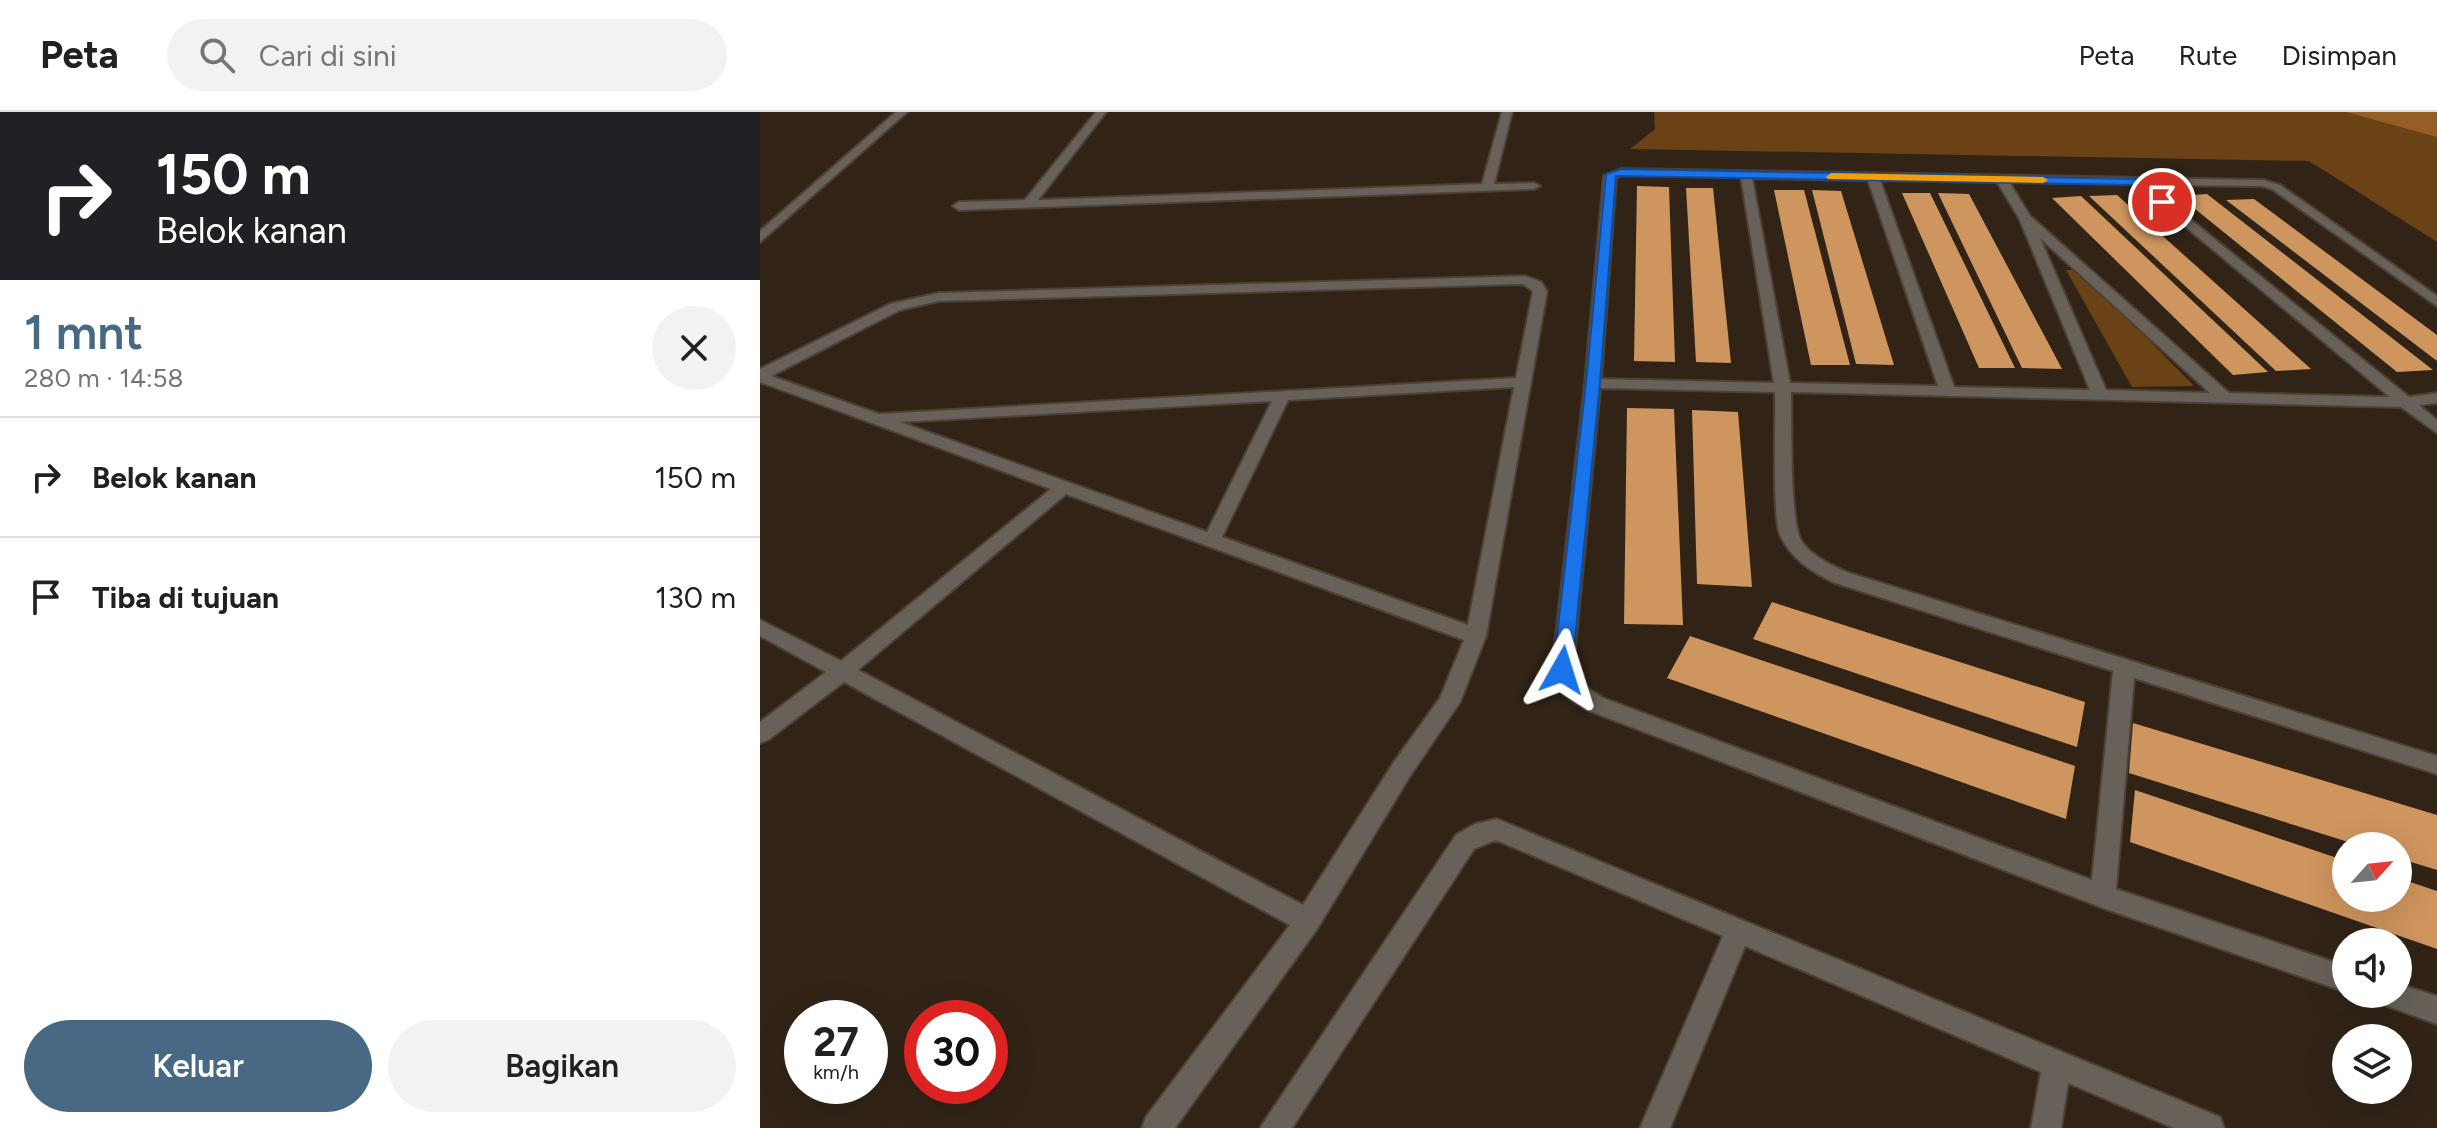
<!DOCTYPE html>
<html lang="id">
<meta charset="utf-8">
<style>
body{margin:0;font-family:Figtree,sans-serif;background:#f2f2f2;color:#202124;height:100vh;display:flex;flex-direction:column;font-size:30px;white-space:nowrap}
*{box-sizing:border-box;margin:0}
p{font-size:26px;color:#757577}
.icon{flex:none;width:44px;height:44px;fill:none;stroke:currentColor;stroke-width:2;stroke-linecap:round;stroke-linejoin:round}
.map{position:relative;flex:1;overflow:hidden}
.details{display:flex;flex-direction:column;background:#fff;width:760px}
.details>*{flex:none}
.hud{background:#202124;color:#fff;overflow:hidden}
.needle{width:52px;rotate:63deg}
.tools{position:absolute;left:1572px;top:720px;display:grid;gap:16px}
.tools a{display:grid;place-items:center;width:80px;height:80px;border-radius:50%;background:#fff;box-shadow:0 8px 32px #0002;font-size:40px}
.speed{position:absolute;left:24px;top:888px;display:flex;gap:16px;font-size:40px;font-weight:700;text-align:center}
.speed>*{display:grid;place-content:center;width:104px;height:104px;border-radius:50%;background:#fff;box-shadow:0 8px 32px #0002;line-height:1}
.speed small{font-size:20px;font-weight:400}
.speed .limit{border:12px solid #d22;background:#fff;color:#111}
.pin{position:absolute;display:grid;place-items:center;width:68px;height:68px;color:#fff;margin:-34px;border:4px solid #fff;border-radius:50%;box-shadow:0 2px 8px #0007}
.me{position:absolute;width:88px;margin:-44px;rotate:6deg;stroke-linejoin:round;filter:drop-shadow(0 0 6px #0008)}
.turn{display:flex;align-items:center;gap:28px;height:168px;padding:0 24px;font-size:36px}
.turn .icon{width:104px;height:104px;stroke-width:2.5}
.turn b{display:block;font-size:56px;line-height:68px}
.round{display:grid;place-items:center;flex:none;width:84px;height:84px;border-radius:42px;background:#f2f2f2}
.head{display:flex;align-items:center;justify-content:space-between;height:136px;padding:0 24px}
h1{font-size:48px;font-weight:600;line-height:60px;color:#486883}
.action{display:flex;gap:16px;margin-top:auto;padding:16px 24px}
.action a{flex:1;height:92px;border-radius:48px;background:#486883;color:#fff;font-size:32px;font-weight:600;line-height:92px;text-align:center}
.action a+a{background:#f2f2f2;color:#202124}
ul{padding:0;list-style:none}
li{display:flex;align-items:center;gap:24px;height:120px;padding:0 24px;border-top:2px solid #e0e0e0}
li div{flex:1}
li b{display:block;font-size:30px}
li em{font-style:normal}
header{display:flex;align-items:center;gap:48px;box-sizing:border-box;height:112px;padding:0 40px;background:#fff;border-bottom:2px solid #e0e0e0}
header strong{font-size:38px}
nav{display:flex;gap:44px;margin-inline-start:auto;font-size:28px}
.search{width:560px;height:72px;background:#f2f2f2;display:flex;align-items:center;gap:20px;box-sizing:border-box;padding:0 28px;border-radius:44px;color:#757577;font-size:30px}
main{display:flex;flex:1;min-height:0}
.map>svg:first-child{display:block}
.green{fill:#6a4216}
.water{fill:#935f26}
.building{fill:#ce955e}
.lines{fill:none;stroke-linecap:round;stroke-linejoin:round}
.street-casing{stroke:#4d4034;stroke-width:4}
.street{fill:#68615a;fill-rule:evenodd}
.route{fill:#1a73e8;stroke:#114b97;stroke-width:2}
.slow{fill:#f59e0b}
</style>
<header>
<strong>Peta</strong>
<div class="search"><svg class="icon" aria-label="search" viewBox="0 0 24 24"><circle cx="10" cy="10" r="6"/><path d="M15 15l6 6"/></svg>Cari di sini</div>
<nav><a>Peta</a><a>Rute</a><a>Disimpan</a></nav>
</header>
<main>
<section class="details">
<div class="hud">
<div class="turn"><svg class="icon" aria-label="right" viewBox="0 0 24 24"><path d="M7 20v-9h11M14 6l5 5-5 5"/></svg><div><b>150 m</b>Belok kanan</div></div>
</div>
<div class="head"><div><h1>1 mnt</h1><p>280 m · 14:58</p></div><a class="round"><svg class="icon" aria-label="close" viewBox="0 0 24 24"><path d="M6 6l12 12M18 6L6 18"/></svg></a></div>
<ul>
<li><svg class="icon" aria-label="right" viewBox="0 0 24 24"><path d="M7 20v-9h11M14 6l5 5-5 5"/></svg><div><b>Belok kanan</b></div><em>150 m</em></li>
<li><svg class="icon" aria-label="arrive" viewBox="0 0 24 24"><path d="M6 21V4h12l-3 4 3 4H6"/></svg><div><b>Tiba di tujuan</b></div><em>130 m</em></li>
</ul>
<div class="action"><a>Keluar</a><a>Bagikan</a></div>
</section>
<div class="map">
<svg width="1677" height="1016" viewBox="0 0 1677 1016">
<rect width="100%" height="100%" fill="#312417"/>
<path class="green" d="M 894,0 L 1677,0 L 1677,130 L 1549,49 L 870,37 L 895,17 Z
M 1306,158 L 1320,158 L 1434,274 L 1372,275 Z"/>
<path class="water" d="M 1586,0 L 1677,0 L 1677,25 Z"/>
<path class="building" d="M 877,74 L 909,75 L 915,250 L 874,249 Z
M 926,76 L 953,76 L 971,251 L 936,250 Z
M 1014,78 L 1044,78 L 1090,253 L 1051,253 Z
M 1052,78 L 1081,79 L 1134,253 L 1096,252 Z
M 1142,81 L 1170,81 L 1255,256 L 1219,256 Z
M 1178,81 L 1209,82 L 1302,257 L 1262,256 Z
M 1447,82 L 1673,258 L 1637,260 L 1419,84 Z
M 1357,83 L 1551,257 L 1516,259 L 1329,84 Z
M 1321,84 L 1508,260 L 1473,263 L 1292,86 Z
M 1494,87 L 1677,223 L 1677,249 L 1466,88 Z
M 867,296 L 914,297 L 923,513 L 864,512 Z
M 932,298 L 978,300 L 992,475 L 937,472 Z
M 1012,490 L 1325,590 L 1317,635 L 993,527 Z
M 930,524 L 1315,654 L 1306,707 L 907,566 Z
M 1373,611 L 1677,703 L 1677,758 L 1638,746 L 1638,734 L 1601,734 L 1369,661 Z
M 1375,678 L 1586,749 L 1586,786 L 1638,786 L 1638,766 L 1677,779 L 1677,837 L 1370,730 Z"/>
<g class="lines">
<defs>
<path id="street" d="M 136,0 L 147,0 L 0,130 L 0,119 Z
M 336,0 L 346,0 L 278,88 L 722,72 L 742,0 L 752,0 L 734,72 L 774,71 L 780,74 L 774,77 L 199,98 L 193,94 L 199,90 L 265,88 Z
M 861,57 L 1503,68 L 1520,73 L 1677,184 L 1677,194 L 1512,77 L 1502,74 L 1388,73 L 1649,285 L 1677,281 L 1677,291 L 1659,293 L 1677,308 L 1677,321 L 1641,295 L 1031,280 C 1032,309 1029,411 1042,430 C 1053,445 1072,454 1089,461 L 1677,644 L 1677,662 L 1374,566 L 1356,777 L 1586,854 L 1586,880 L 1343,796 L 827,598 L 810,587 L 792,558 L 825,271 L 844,64 ZM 862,63 L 981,65 L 1014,271 L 841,267 L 856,66 ZM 992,66 L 1108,68 L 1178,274 L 1030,271 ZM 1120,68 L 1237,70 L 1259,106 L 1330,278 L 1194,275 ZM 1249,70 L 1374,72 L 1630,285 L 1469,281 L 1270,104 ZM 1280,126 L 1450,281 L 1346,278 ZM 840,276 L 1015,280 C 1016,309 1012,402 1020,423 C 1031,447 1052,460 1075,471 L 1353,559 L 1332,768 L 843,586 L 826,575 L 813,557 Z
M 765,164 L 781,170 L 787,179 L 726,524 L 700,590 L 650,664 L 557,817 L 415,1016 L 382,1016 L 386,1005 L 530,813 L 84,570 L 8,628 L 0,631 L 0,610 L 66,560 L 0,524 L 0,508 L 81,549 L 291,377 L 0,270 L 0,257 L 130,192 L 179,181 ZM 763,172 L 773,179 L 756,266 L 119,302 L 11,264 L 140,198 L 179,189 ZM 754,275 L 708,513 L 462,425 L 528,288 ZM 512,289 L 447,420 L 140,310 ZM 306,382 L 704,528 L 680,586 L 634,650 L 543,793 L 98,558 Z
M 737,707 L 1460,1005 L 1464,1016 L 1414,1016 L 1308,971 L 1301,1016 L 1271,1016 L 1281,960 L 985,834 L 910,1016 L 880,1016 L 963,824 L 736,728 L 714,737 L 532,1016 L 500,1016 L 696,723 L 715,712 Z
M 1638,872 L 1677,884 L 1677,912 L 1619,891 L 1615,882 L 1638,882 Z"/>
</defs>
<use href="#street" class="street-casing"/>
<use href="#street" class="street"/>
</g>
<path class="route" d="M 861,57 L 1378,67 L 1408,90 L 1398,92 L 1375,73 L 856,64 L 840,271 L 812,558 L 802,565 L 793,558 L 826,271 L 846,62 Z"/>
<path class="slow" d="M 1071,61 L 1283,65 L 1288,68 L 1283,71 L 1068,67 L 1066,65 Z"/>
</svg>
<div class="tools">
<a><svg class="needle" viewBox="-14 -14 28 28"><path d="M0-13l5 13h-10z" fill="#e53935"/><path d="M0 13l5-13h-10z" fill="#757577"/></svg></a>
<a><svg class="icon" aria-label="sound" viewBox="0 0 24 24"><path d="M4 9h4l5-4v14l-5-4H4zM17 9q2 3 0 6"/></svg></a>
<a><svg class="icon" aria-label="layers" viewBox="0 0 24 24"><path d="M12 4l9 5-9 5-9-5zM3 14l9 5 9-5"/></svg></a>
</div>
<div class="speed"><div>27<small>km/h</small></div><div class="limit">30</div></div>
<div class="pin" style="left:1402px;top:90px;background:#d93025"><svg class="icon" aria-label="arrive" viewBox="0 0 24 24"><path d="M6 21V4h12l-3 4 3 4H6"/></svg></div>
<svg class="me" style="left:802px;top:558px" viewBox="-20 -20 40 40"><path d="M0-17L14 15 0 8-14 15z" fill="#1a73e8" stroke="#fff" stroke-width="4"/></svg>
</div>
</main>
